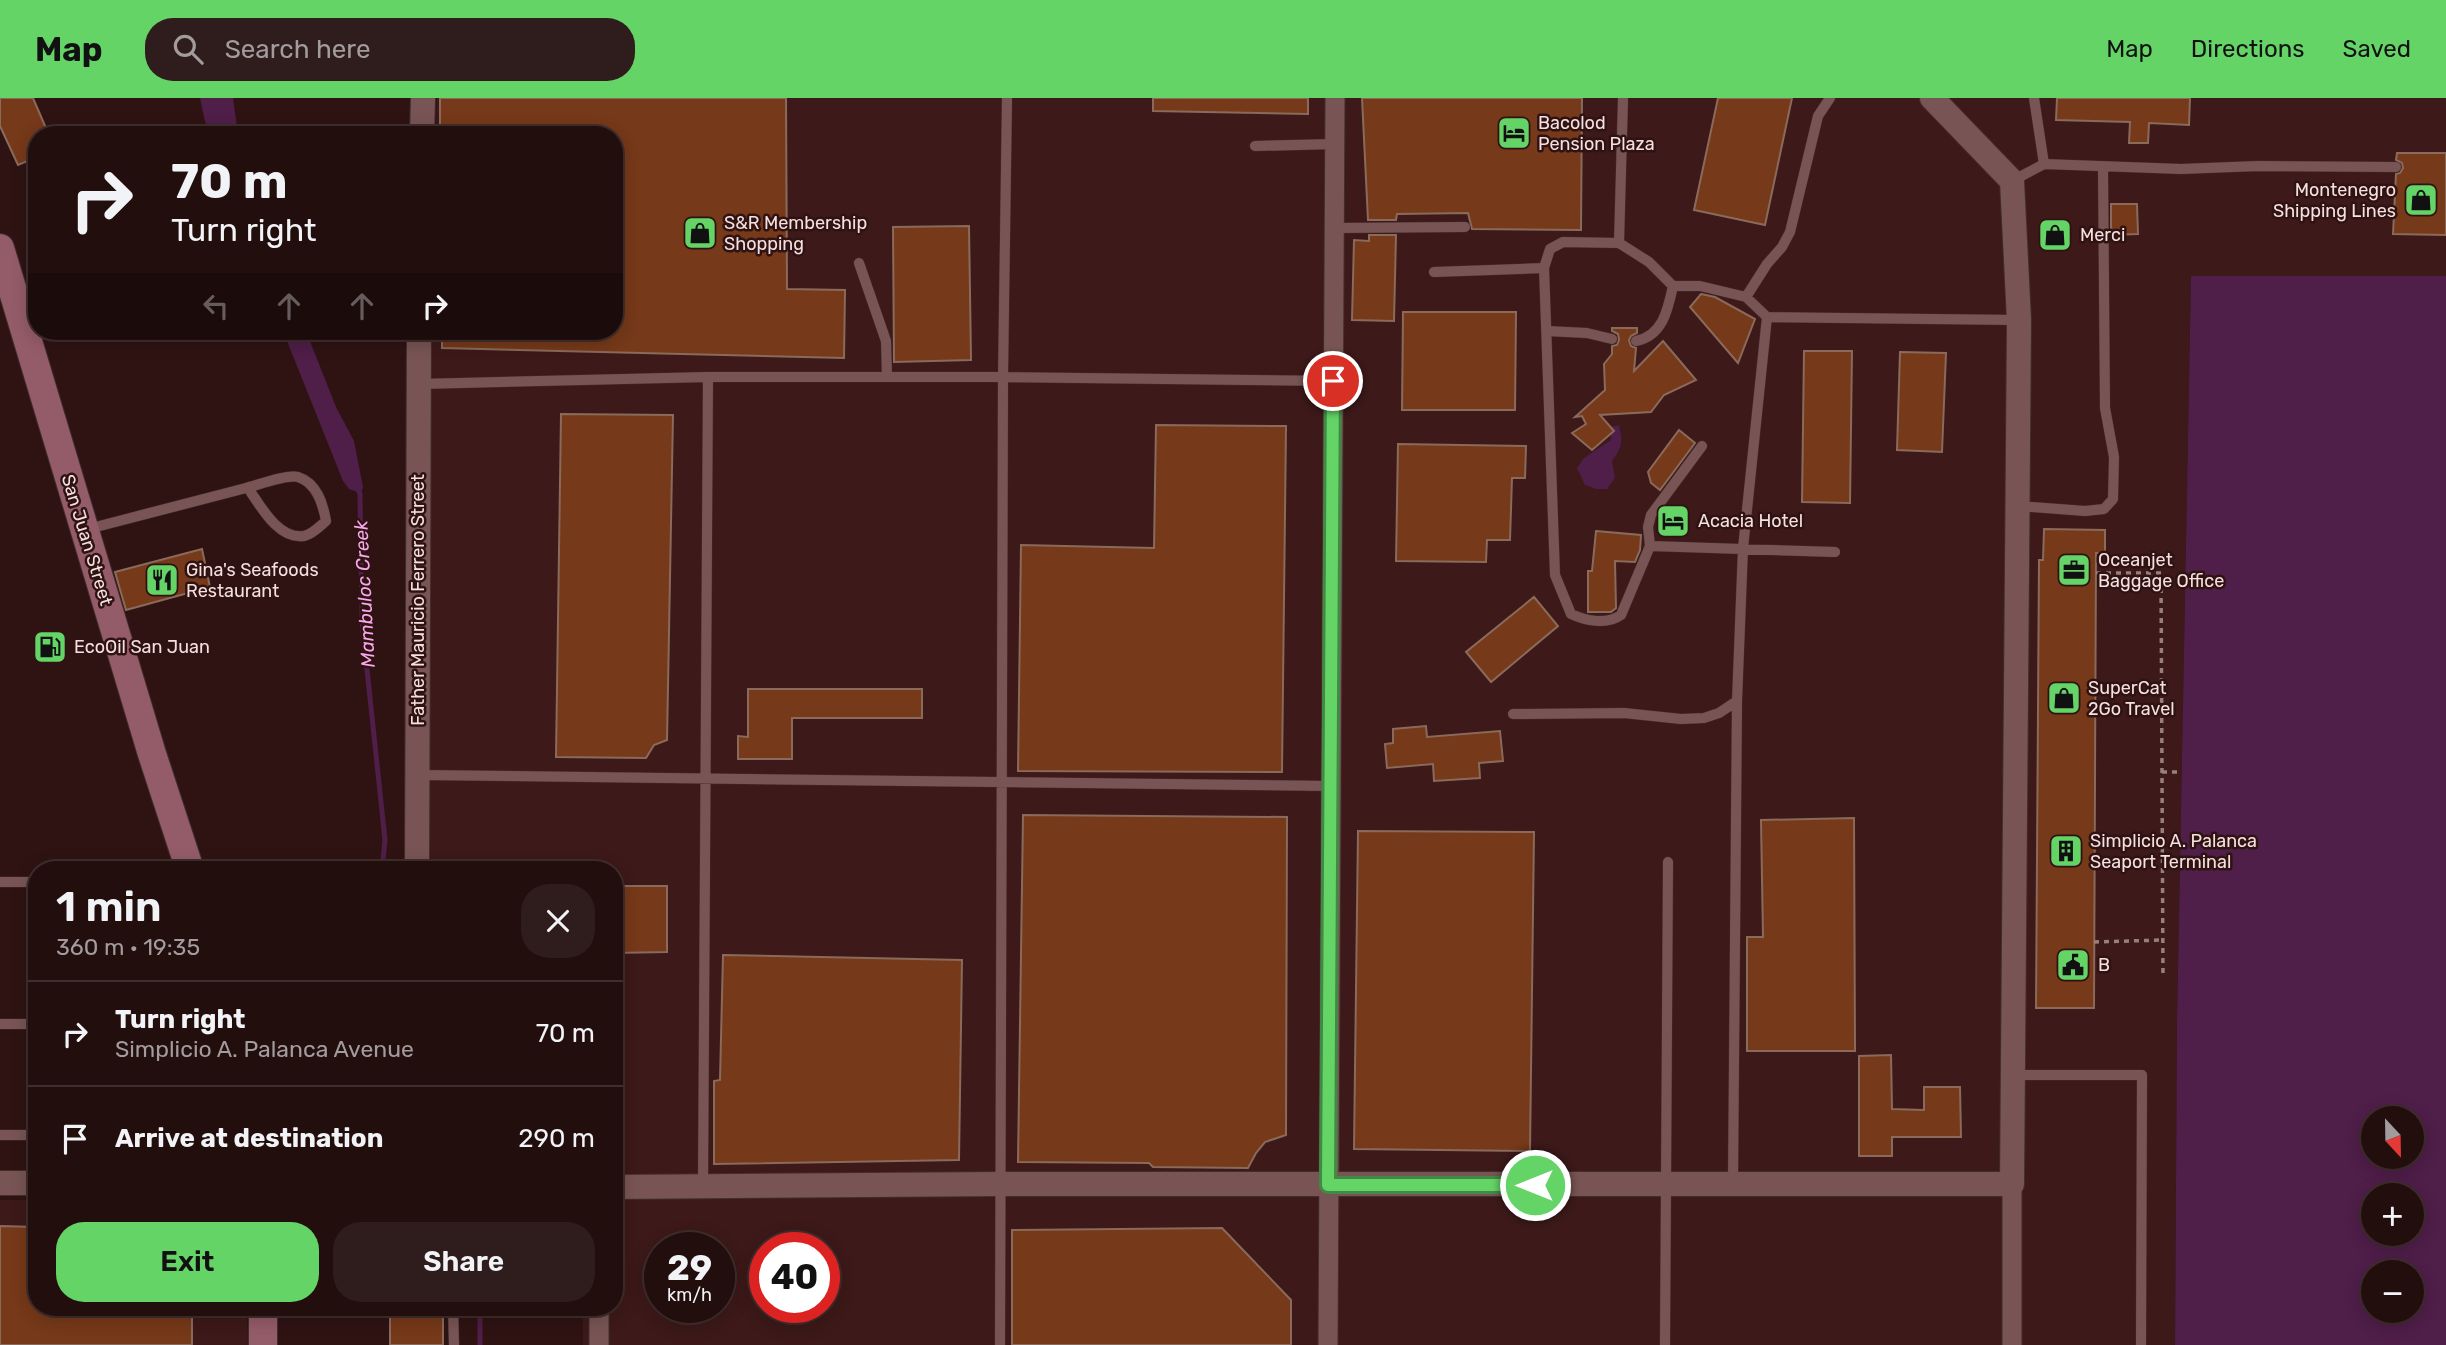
<!DOCTYPE html>
<meta charset="utf-8">
<style>
body{margin:0;font-family:Rubik,sans-serif;background:#2f1c1c;color:#f1f3f6;height:100vh;display:flex;flex-direction:column;font-size:26px;white-space:nowrap}
*{box-sizing:border-box;margin:0}
p{font-size:23px;color:#a39c9e}
.icon{flex:none;width:38px;height:38px;fill:none;stroke:currentColor;stroke-width:2;stroke-linecap:round;stroke-linejoin:round}
.map{position:relative;flex:1;overflow:hidden}
.details{position:absolute;left:28px;top:763px;width:595px;height:455px;display:flex;flex-direction:column;background:#230e0e;border-radius:28px;box-shadow:0 4px 18px #0003,0 0 0 2px #402e2e}
.details>*{flex:none}
.banner{position:absolute;left:28px;top:28px;width:595px;height:214px;border-radius:28px;box-shadow:0 4px 18px #0003,0 0 0 2px #402e2e;background:#230e0e;color:#f1f3f6;overflow:hidden}
.needle{width:46px;rotate:158deg}
.controls{position:absolute;left:2361px;top:1008px;display:grid;gap:14px}
.controls a{display:grid;place-items:center;width:63px;height:63px;border-radius:50%;background:#230e0e;box-shadow:0 4px 18px #0003,0 0 0 2px #402e2e;font-size:35px}
.speed{position:absolute;left:644px;top:1134px;display:flex;gap:14px;font-size:35px;font-weight:700;text-align:center}
.speed>*{display:grid;place-content:center;width:91px;height:91px;border-radius:50%;background:#230e0e;box-shadow:0 4px 18px #0003,0 0 0 2px #402e2e;line-height:1}
.speed small{font-size:18px;font-weight:400}
.speed .limit{border:10px solid #d22;background:#fff;color:#111}
.pin{position:absolute;display:grid;place-items:center;width:60px;height:60px;color:#fff;margin:-30px;border:4px solid #fff;border-radius:50%;box-shadow:0 2px 7px #0007}
.me{position:absolute;width:77px;margin:-38px;rotate:270deg;stroke-linejoin:round;filter:drop-shadow(0 0 5px #0008)}
.turn{display:flex;align-items:center;gap:24px;height:147px;padding:0 28px;font-size:32px}
.turn .icon{width:91px;height:91px;stroke-width:2.5}
.turn b{display:block;font-size:49px;line-height:60px}
.lanes{display:flex;align-items:center;height:66px;padding:0 28px;background:#0003;justify-content:center;gap:35px;direction:ltr}
.lanes .off{opacity:.35}
.round{display:grid;place-items:center;flex:none;width:74px;height:74px;border-radius:28px;background:#2f1c1c}
.head{display:flex;align-items:center;justify-content:space-between;height:119px;padding:0 28px}
h1{font-size:42px;font-weight:600;line-height:52px}
.primary-button{display:flex;gap:14px;margin-top:auto;padding:14px 28px}
.primary-button a{flex:1;height:80px;border-radius:28px;background:#65d467;color:#111;font-size:28px;font-weight:600;line-height:80px;text-align:center}
.primary-button a+a{background:#2f1c1c;color:#f1f3f6}
ul{padding:0;list-style:none}
li{display:flex;align-items:center;gap:21px;height:105px;padding:0 28px;border-top:2px solid #402e2e}
li div{flex:1}
li b{display:block;font-size:26px}
li em{font-style:normal}
header{display:flex;align-items:center;gap:42px;box-sizing:border-box;height:98px;padding:0 35px;background:#65d467;color:#111}
header strong{font-size:33px}
nav{display:flex;gap:38px;margin-inline-start:auto;font-size:24px}
.search{width:490px;height:63px;background:#2f1c1c;display:flex;align-items:center;gap:18px;box-sizing:border-box;padding:0 24px;border-radius:28px;color:#a39c9e;font-size:26px}
.map>svg:first-child{display:block}
.built{fill:#3d1919;fill-rule:evenodd}
.water{fill:#4f1e49;fill-rule:evenodd}
.lines{fill:none;stroke-linecap:round;stroke-linejoin:round}
.stream{stroke:#4f1e49;stroke-width:5}
.building{fill:#763919;stroke:#8a6a5b;stroke-width:2}
.service-casing{stroke:#432e2e;stroke-width:11}
.minor-casing{stroke:#432e2e;stroke-width:21}
.tertiary-casing{stroke:#432e2e;stroke-width:26}
.secondary-casing{stroke:#432e2e;stroke-width:30}
.path{stroke:#977f7e;stroke-width:3.5;stroke-dasharray:5 5;stroke-linecap:butt}
.service{stroke:#785554;stroke-width:10}
.minor{stroke:#785554;stroke-width:19}
.tertiary{stroke:#785554;stroke-width:24}
.secondary{stroke:#945c68;stroke-width:28}
.route-casing{stroke:#428a43;stroke-width:18}
.route{stroke:#65d467;stroke-width:12}
.labels{text-anchor:middle;stroke-width:5;stroke-linejoin:round;paint-order:stroke}
.poi-label{font-size:18px;fill:#f5e0df;stroke:#2f1313;text-anchor:start}
.street-label{font-size:18px;fill:#f5e0df;stroke:#2f1313}
.water-label{font-size:19px;font-style:italic;fill:#f9a9ec;stroke:#2f1313}
</style>
<header>
<strong>Map</strong>
<div class="search"><svg class="icon" aria-label="search" viewBox="0 0 24 24"><circle cx="10" cy="10" r="6"/><path d="M15 15l6 6"/></svg>Search here</div>
<nav><a>Map</a><a>Directions</a><a>Saved</a></nav>
</header>
<div class="map">
<svg width="2446" height="1247" viewBox="0 0 2446 1247">
<rect width="100%" height="100%" fill="#2f1313"/>
<path class="built" d="M 437,0 L 2446,0 L 2446,178 L 2191,179 L 2177,924 L 2175,1247 L 583,1247 L 583,1209 L 614,1209 L 614,772 L 415,772 L 430,233 L 614,233 L 614,37 L 436,37 ZM 660,1150 L 719,1150 L 719,1209 L 660,1209 ZM 765,1150 L 824,1150 L 824,1209 L 765,1209 Z
M 0,1102 L 37,1102 L 37,1209 L 247,1209 L 248,1247 L 0,1247 Z"/>
<path class="water" d="M 200,0 L 233,0 L 238,37 L 208,37 Z
M 2191,178 L 2446,178 L 2446,1247 L 2175,1247 L 2177,924 ZM 2412,1020 L 2412,1059 L 2373,1059 L 2373,1020 ZM 2412,1097 L 2412,1136 L 2373,1136 L 2373,1097 ZM 2412,1174 L 2412,1213 L 2373,1213 L 2373,1174 Z
M 283,233 L 306,233 L 336,309 L 354,343 L 363,389 L 361,395 L 349,391 L 343,383 Z
M 1619,327 C 1623,344 1622,350 1612,363 L 1615,380 L 1607,391 L 1596,391 L 1585,387 L 1577,370 L 1584,360 L 1611,342 L 1610,329 Z"/>
<g class="lines">
<path class="stream" d="M 357,388 L 360,396 L 362,524 L 385,742 L 382,772
M 480,1247 L 480,1209"/>
</g>
<path class="building" d="M 0,0 L 33,0 L 49,37 L 37,37 L 37,59 L 18,67 L 0,28 Z
M 440,0 L 786,0 L 787,191 L 845,192 L 844,260 L 442,250 L 442,233 L 614,233 L 614,37 L 440,37 Z
M 1153,0 L 1308,0 L 1308,16 L 1153,13 Z
M 1362,0 L 1582,0 L 1581,132 L 1472,131 L 1468,115 L 1397,116 L 1396,122 L 1368,122 Z
M 1718,0 L 1792,0 L 1765,127 L 1694,112 Z
M 2057,0 L 2190,0 L 2189,27 L 2149,25 L 2148,45 L 2129,45 L 2130,24 L 2056,22 Z
M 2397,55 L 2446,55 L 2446,137 L 2393,136 L 2396,76 L 2400,75 L 2403,70 L 2402,65 L 2396,62 Z
M 2111,106 L 2137,106 L 2138,136 L 2111,137 Z
M 969,128 L 971,262 L 894,264 L 893,129 Z
M 1369,137 L 1396,137 L 1394,223 L 1352,222 L 1354,142 L 1369,143 Z
M 1701,196 L 1715,199 L 1755,221 L 1738,265 L 1690,209 Z
M 1403,214 L 1516,214 L 1515,312 L 1402,312 Z
M 1612,230 L 1637,230 L 1637,235 L 1631,238 L 1629,242 L 1631,248 L 1636,250 L 1634,273 L 1663,243 L 1696,282 L 1664,297 L 1651,314 L 1600,317 L 1614,333 L 1592,352 L 1572,335 L 1586,326 L 1582,318 L 1575,319 L 1605,292 L 1604,266 L 1612,256 L 1612,248 L 1617,247 L 1619,242 L 1618,236 L 1612,233 Z
M 1804,253 L 1852,253 L 1850,405 L 1802,404 Z
M 1900,254 L 1946,255 L 1942,354 L 1897,352 Z
M 561,316 L 673,317 L 667,642 L 654,647 L 646,660 L 556,659 Z
M 1156,327 L 1286,328 L 1282,674 L 1018,673 L 1021,447 L 1154,450 Z
M 1679,332 L 1695,345 L 1660,392 L 1651,385 L 1648,374 Z
M 1398,346 L 1526,348 L 1525,380 L 1512,380 L 1510,442 L 1487,442 L 1486,464 L 1396,463 Z
M 2044,431 L 2105,432 L 2105,455 L 2096,455 L 2094,910 L 2036,910 L 2039,462 L 2043,462 Z
M 1596,433 L 1641,437 L 1640,452 L 1635,464 L 1615,463 L 1616,510 L 1611,514 L 1588,514 L 1588,473 L 1592,473 Z
M 202,451 L 210,489 L 126,512 L 115,474 Z
M 1534,499 L 1558,528 L 1491,584 L 1466,554 Z
M 748,591 L 922,591 L 922,620 L 792,620 L 792,661 L 738,661 L 738,638 L 748,639 Z
M 1426,628 L 1427,639 L 1500,633 L 1503,663 L 1479,665 L 1480,680 L 1434,683 L 1433,666 L 1387,670 L 1385,646 L 1393,645 L 1393,631 Z
M 1023,717 L 1287,719 L 1286,1037 L 1265,1044 L 1256,1055 L 1248,1070 L 1153,1069 L 1149,1065 L 1018,1064 Z
M 1854,720 L 1855,953 L 1747,953 L 1747,839 L 1763,839 L 1761,722 Z
M 1358,733 L 1534,734 L 1530,1053 L 1354,1051 Z
M 614,788 L 667,788 L 667,854 L 614,855 Z
M 723,857 L 962,862 L 959,1062 L 714,1066 L 714,983 L 720,982 Z
M 1891,957 L 1892,1011 L 1924,1012 L 1924,989 L 1960,989 L 1961,1039 L 1892,1039 L 1892,1058 L 1859,1058 L 1859,958 Z
M 0,1128 L 37,1129 L 37,1209 L 192,1209 L 192,1247 L 0,1247 Z
M 1222,1130 L 1291,1202 L 1291,1247 L 1012,1247 L 1012,1132 Z
M 390,1209 L 443,1209 L 443,1247 L 390,1247 Z"/>
<g class="lines">
<defs>
<path id="service" d="M 2034,0 L 2044,66
M 1255,48 L 1335,46
M 2012,83 L 2044,66 L 2181,71 L 2258,68 L 2396,69
M 1334,130 L 1465,129
M 1619,145 L 1649,164 L 1673,188 L 1700,188 L 1746,199 L 1767,219 L 1743,450 L 1737,603 L 1733,1084
M 859,165 L 886,243 L 887,279
M 1544,170 L 1555,477 L 1571,516 C 1586,523 1607,527 1621,517 L 1650,448
M 1434,174 L 1544,170 L 1550,151 L 1563,144 L 1619,145 L 1623,0
M 1746,199 L 1767,166 L 1782,149 L 1790,134 L 1818,18 L 1830,0
M 1767,219 L 2018,222
M 1547,233 L 1587,235 L 1612,241
M 1636,243 C 1663,238 1668,211 1673,188
M 420,286 L 708,279 L 1003,279 L 1333,283
M 1702,348 L 1651,417 L 1648,429 L 1650,448 L 1835,454
M 2018,408 L 2085,413 L 2104,411 L 2113,401 L 2114,359 L 2105,310 L 2103,69
M 88,431 C 140,418 193,404 246,390 C 258,387 287,376 298,379 C 317,385 323,406 326,423 C 320,428 313,436 304,438 C 278,442 260,407 248,390
M 1513,616 L 1624,615 L 1681,621 L 1704,620 L 1719,615 L 1737,603
M 418,677 L 1331,688
M 0,784 L 37,784
M 0,926 L 37,926
M 2014,977 L 2142,977 L 2141,1247
M 0,1037 L 37,1037
M 703,1087 L 708,279
M 453,1209 L 454,1247
M 1000,1247 L 1003,279 L 1007,0
M 1665,1247 L 1668,764"/>
<path id="minor" d="M 599,1209 L 599,1247
M 1328,1247 L 1335,0
M 2012,1247 L 2012,1086"/>
<path id="tertiary" d="M 422,37 L 423,0
M 417,772 L 419,233
M 0,1085 L 37,1085
M 614,1089 L 1001,1086 L 2012,1086 L 2019,222 L 2012,83 L 1932,0"/>
<path id="secondary" d="M 0,150 L 152,656 L 190,772
M 263,1209 L 263,1247"/>
</defs>
<use href="#service" class="service-casing"/>
<use href="#minor" class="minor-casing"/>
<use href="#tertiary" class="tertiary-casing"/>
<use href="#secondary" class="secondary-casing"/>
<path class="path" d="M 2096,475 L 2161,475 L 2163,879
M 2162,674 L 2182,674
M 2094,844 L 2163,842"/>
<use href="#service" class="service"/>
<use href="#minor" class="minor"/>
<use href="#tertiary" class="tertiary"/>
<use href="#secondary" class="secondary"/>
</g>
<g class="lines">
<defs>
<path id="route" d="M 1333,283 L 1328,1087 L 1535,1087"/>
</defs>
<use href="#route" class="route-casing"/>
<use href="#route" class="route"/>
</g>
<defs>
<symbol id="hotel-square" viewBox="-11 -11 22 22"><rect x="-9" y="-9" width="18" height="18" rx="4" fill="#65d467" stroke="#2f1313"/><path d="M-6-4.5h1.5V1H6V5H4.5V3h-9V5H-6ZM-4 0a1.8 1.8 0 1 1 3.6 0ZM.5 0V-2.5h3Q6-2.5 6 0Z" fill="#111"/></symbol>
<symbol id="shop-square" viewBox="-11 -11 22 22"><rect x="-9" y="-9" width="18" height="18" rx="4" fill="#65d467" stroke="#2f1313"/><path d="M-5-2.5h2.3a2.7 3.5 0 0 1 5.4 0H5L5.5 6h-11ZM-1.5-2.5h3a1.5 2.3 0 0 0-3 0Z" fill="#111"/></symbol>
<symbol id="office-square" viewBox="-11 -11 22 22"><rect x="-9" y="-9" width="18" height="18" rx="4" fill="#65d467" stroke="#2f1313"/><path d="M-6-3h4V-5.5h4V-3h4V5H-6ZM-1-4.5V-3h2v-1.5ZM-6 0V1H6V0Z" fill="#111"/></symbol>
<symbol id="restaurant-square" viewBox="-11 -11 22 22"><rect x="-9" y="-9" width="18" height="18" rx="4" fill="#65d467" stroke="#2f1313"/><path d="M-5-6h1v4h1v-4h1v4h1v-4h1v5L-1.5 .5V6h-2V.5L-5-1ZM5-6V6H3V1.5H1.5Q1.5-4 5-6Z" fill="#111"/></symbol>
<symbol id="fuel-square" viewBox="-11 -11 22 22"><rect x="-9" y="-9" width="18" height="18" rx="4" fill="#65d467" stroke="#2f1313"/><path d="M-5.5-6h7V0h2V4h1.3V-2.5L3-4.5l.8-.8L6-3V5H2.5V1h-1V6h-7ZM-4.2-4.7v3.2H.2V-4.7Z" fill="#111"/></symbol>
<symbol id="building-square" viewBox="-11 -11 22 22"><rect x="-9" y="-9" width="18" height="18" rx="4" fill="#65d467" stroke="#2f1313"/><path d="M-4-6H4V6H1V3H-1V6H-4ZM-2.5-4.3h1.7v1.8h-1.7ZM.8-4.3h1.7v1.8H.8ZM-2.5-1h1.7V.8h-1.7ZM.8-1h1.7V.8H.8Z" fill="#111"/></symbol>
<symbol id="civic-square" viewBox="-11 -11 22 22"><rect x="-9" y="-9" width="18" height="18" rx="4" fill="#65d467" stroke="#2f1313"/><path d="M-.6-6.5H3V-4.5H.6V-3L4-1V1h2V6H-6V1h2V-1L-.6-3ZM-1.2 2.5V6h2.4V2.5Z" fill="#111"/></symbol>
</defs>
<g fill-rule="evenodd">
<use href="#hotel-square" x="1495" y="16" width="38" height="38"/>
<use href="#shop-square" x="2402" y="83" width="38" height="38"/>
<use href="#shop-square" x="681" y="116" width="38" height="38"/>
<use href="#shop-square" x="2036" y="118" width="38" height="38"/>
<use href="#hotel-square" x="1654" y="404" width="38" height="38"/>
<use href="#office-square" x="2055" y="453" width="38" height="38"/>
<use href="#restaurant-square" x="143" y="463" width="38" height="38"/>
<use href="#fuel-square" x="31" y="530" width="38" height="38"/>
<use href="#shop-square" x="2045" y="581" width="38" height="38"/>
<use href="#building-square" x="2047" y="734" width="38" height="38"/>
<use href="#civic-square" x="2054" y="848" width="38" height="38"/>
</g>
<g class="labels">
<g class="poi-label">
<text x="1538" y="31">Bacolod<tspan x="1538" dy="21">Pension Plaza</tspan></text>
<text x="2396" y="98" text-anchor="end">Montenegro<tspan x="2396" dy="21">Shipping Lines</tspan></text>
<text x="724" y="131">S&amp;R Membership<tspan x="724" dy="21">Shopping</tspan></text>
<text x="2080" y="143">Merci</text>
<text x="1698" y="429">Acacia Hotel</text>
<text x="2098" y="468">Oceanjet<tspan x="2098" dy="21">Baggage Office</tspan></text>
<text x="186" y="478">Gina's Seafoods<tspan x="186" dy="21">Restaurant</tspan></text>
<text x="74" y="555">EcoOil San Juan</text>
<text x="2088" y="596">SuperCat<tspan x="2088" dy="21">2Go Travel</tspan></text>
<text x="2090" y="749">Simplicio A. Palanca<tspan x="2090" dy="21">Seaport Terminal</tspan></text>
<text x="2098" y="873">B</text>
</g>
<g class="street-label">
<text transform="translate(87 442) rotate(73)" y="6">San Juan Street</text>
<text transform="translate(418 502) rotate(-90)" y="6">Father Mauricio Ferrero Street</text>
</g>
<g class="water-label">
<text transform="translate(364 496) rotate(-93)" y="7">Mambuloc Creek</text>
</g>
</g>
</svg>
<div class="controls">
<a><svg class="needle" viewBox="-14 -14 28 28"><path d="M0-13l5 13h-10z" fill="#e53935"/><path d="M0 13l5-13h-10z" fill="#a39c9e"/></svg></a>
<a>+</a>
<a>−</a>
</div>
<div class="speed"><div>29<small>km/h</small></div><div class="limit">40</div></div>
<div class="pin" style="left:1333px;top:283px;background:#d93025"><svg class="icon" aria-label="arrive" viewBox="0 0 24 24"><path d="M6 21V4h12l-3 4 3 4H6"/></svg></div>
<svg class="me" style="left:1535px;top:1087px" viewBox="-20 -20 40 40"><circle r="17" fill="#65d467" stroke="#fff" stroke-width="3"/><path d="M0-11L8 9 0 5-8 9z" fill="#fff"/></svg>
<div class="banner">
<div class="turn"><svg class="icon" aria-label="right" viewBox="0 0 24 24"><path d="M7 20v-9h11M14 6l5 5-5 5"/></svg><div><b>70 m</b>Turn right</div></div>
<div class="lanes"><svg class="icon off" aria-label="left" viewBox="0 0 24 24"><path d="M17 20v-9H6M10 6l-5 5 5 5"/></svg><svg class="icon off" aria-label="ahead" viewBox="0 0 24 24"><path d="M12 20V5M6 11l6-6 6 6"/></svg><svg class="icon off" aria-label="ahead" viewBox="0 0 24 24"><path d="M12 20V5M6 11l6-6 6 6"/></svg><svg class="icon" aria-label="right" viewBox="0 0 24 24"><path d="M7 20v-9h11M14 6l5 5-5 5"/></svg></div>
</div>
<section class="details">
<div class="head"><div><h1>1 min</h1><p>360 m · 19:35</p></div><a class="round"><svg class="icon" aria-label="close" viewBox="0 0 24 24"><path d="M6 6l12 12M18 6L6 18"/></svg></a></div>
<ul>
<li><svg class="icon" aria-label="right" viewBox="0 0 24 24"><path d="M7 20v-9h11M14 6l5 5-5 5"/></svg><div><b>Turn right</b><p>Simplicio A. Palanca Avenue</p></div><em>70 m</em></li>
<li><svg class="icon" aria-label="arrive" viewBox="0 0 24 24"><path d="M6 21V4h12l-3 4 3 4H6"/></svg><div><b>Arrive at destination</b></div><em>290 m</em></li>
</ul>
<div class="primary-button"><a>Exit</a><a>Share</a></div>
</section>
</div>
